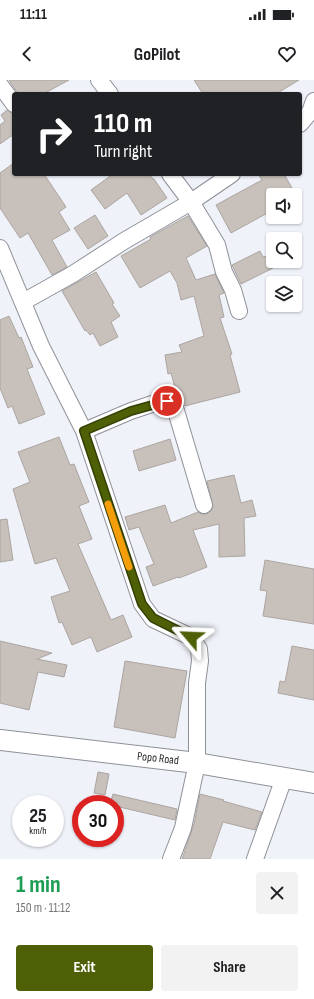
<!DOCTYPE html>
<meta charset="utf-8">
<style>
body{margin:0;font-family:"Sofia Sans Condensed",sans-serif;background:#f2f2f2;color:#202124;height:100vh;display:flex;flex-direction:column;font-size:15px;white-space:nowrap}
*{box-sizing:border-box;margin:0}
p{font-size:13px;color:#757577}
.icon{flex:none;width:22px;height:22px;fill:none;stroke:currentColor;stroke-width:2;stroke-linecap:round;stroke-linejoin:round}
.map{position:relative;height:779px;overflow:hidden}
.drawer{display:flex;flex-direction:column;background:#fff;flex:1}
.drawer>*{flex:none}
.top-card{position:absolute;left:12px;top:12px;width:290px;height:84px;border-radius:4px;box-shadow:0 1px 3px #0004;background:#202124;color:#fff;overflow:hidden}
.controls{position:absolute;left:266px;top:108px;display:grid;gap:8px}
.controls a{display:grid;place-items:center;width:36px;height:36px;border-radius:4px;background:#fff;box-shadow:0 1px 3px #0004;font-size:20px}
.speed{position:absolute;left:12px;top:715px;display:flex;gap:8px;font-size:20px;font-weight:700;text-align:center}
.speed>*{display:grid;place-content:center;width:52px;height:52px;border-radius:50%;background:#fff;box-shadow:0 1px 3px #0004;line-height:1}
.speed small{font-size:10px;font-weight:400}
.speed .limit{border:6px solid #d22;background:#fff;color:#111}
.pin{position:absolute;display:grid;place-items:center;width:34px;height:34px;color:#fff;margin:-17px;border:2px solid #fff;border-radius:50%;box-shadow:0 1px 4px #0007}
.me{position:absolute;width:44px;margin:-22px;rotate:296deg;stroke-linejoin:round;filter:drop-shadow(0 0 3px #0008)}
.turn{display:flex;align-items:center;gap:14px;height:84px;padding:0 16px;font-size:18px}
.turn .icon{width:52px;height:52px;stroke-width:2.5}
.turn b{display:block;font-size:28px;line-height:34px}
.round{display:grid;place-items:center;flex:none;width:42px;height:42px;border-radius:4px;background:#f2f2f2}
.headline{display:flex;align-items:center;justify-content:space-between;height:68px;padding:0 16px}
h1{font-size:24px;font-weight:700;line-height:30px;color:#1e9e55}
.action{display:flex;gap:8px;margin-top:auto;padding:8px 16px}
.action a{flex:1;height:46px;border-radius:4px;background:#4e6006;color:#fff;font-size:16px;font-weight:700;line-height:46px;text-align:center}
.action a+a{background:#f2f2f2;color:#202124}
.status{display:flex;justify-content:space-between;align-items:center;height:28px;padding:0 20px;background:#fff;direction:ltr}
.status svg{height:11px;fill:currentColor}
header{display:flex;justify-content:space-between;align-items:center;height:52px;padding:0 16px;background:#fff;font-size:18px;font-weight:700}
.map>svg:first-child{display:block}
.building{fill:#c7c0bb;stroke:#aca5a1}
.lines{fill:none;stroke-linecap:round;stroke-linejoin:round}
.minor-casing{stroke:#8f9198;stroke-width:18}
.major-casing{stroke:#8f9198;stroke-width:22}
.minor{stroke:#fff;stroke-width:16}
.major{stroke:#fff;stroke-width:20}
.route-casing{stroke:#333e04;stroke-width:10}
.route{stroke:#4e6006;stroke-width:7}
.slow{stroke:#f59e0b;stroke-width:7}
.labels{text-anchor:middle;stroke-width:4;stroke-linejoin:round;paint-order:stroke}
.street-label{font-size:12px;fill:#292a2d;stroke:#fff}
</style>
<div class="status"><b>11:11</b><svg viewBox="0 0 49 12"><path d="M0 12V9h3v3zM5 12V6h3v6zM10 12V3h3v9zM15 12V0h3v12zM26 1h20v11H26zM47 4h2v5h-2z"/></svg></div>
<header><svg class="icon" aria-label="back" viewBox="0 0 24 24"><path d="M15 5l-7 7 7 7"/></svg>GoPilot<svg class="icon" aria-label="heart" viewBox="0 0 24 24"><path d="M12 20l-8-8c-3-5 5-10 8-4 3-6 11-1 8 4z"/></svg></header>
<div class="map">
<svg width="314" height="779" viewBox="0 0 314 779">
<rect width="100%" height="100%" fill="#eff2f9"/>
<path class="building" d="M 9,0 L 69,0 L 43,14 L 18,14 Z
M 194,0 L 299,0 L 276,14 L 203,14 Z
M 7,30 L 14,35 L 14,54 L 0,64 L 0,45 L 5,41 L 1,35 Z
M 14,83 L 14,94 L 44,94 L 66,127 L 59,132 L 70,150 L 52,160 L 67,187 L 52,195 L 28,153 L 20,158 L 0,128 L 0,93 Z
M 113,94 L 149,94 L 153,99 L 154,99 L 167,118 L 141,135 L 127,113 L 105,129 L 91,110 Z
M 258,94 L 284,94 L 296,115 L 273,115 L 273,130 L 231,153 L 216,125 L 262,100 Z
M 95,135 L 108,156 L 88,169 L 74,148 Z
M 188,136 L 207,166 L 186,178 L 196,200 L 215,194 L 224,213 L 219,215 L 224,237 L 220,238 L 232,274 L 230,275 L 240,312 L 185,326 L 181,318 L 177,315 L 171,293 L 168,294 L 165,275 L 182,272 L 179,265 L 204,256 L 194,216 L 181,220 L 177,203 L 170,191 L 140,208 L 121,176 L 151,159 L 150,157 Z
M 260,171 L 263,177 L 273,174 L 273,188 L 241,204 L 232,185 Z
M 96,192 L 114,223 L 112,224 L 120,236 L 111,242 L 118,257 L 100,266 L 93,253 L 90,255 L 86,250 L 85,251 L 62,211 Z
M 9,236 L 19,258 L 21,257 L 33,287 L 27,289 L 45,334 L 19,344 L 12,326 L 8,328 L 0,308 L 0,240 Z
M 59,357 L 70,385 L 74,384 L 89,422 L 79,426 L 92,459 L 78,464 L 111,540 L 123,535 L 132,557 L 97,572 L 91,557 L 72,565 L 62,542 L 59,543 L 51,517 L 70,511 L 56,478 L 35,484 L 13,409 L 30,402 L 18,372 Z
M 170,359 L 176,380 L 139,391 L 133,371 Z
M 234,395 L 241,423 L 252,420 L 256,436 L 244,438 L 245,476 L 219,477 L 219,444 L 193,450 L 207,487 L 179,498 L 178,497 L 153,506 L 146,487 L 154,484 L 139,447 L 129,450 L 125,437 L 165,425 L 171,443 L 198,432 L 202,434 L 207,434 L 211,431 L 213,427 L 207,401 Z
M 7,439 L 13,480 L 0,482 L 0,440 Z
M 265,480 L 314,489 L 314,544 L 263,536 L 267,511 L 260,510 Z
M 0,561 L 52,573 L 37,579 L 67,585 L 64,597 L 38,592 L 29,630 L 0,623 Z
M 292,566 L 314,570 L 314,620 L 278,613 L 280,601 L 285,602 Z
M 125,581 L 187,591 L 175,658 L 114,647 Z
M 98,692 L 109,694 L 105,715 L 94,713 Z
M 113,714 L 177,729 L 175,740 L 115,726 L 115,724 L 110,724 Z
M 200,714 L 224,720 L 223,721 L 262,732 L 255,750 L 223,742 L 210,779 L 182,779 L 194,744 Z"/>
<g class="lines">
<defs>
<path id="minor" d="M 99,0 L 110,14
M 0,5 L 14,24
M 300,44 L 310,32 L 314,21
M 170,94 L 191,122 L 217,165 L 224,192 L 233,210 L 239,231
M 0,168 L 41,266 L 84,351 L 142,524 L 153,539 L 191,557 L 199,569 L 200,581 L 197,603 L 197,683 L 183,748 L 171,779
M 23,222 L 73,194 L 124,161 L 191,122 L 232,94
M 84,351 L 131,331 L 158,322 L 167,321 L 174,324 L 204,425
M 255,779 L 284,698"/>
<path id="major" d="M 0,660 L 197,683 L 314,703"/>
</defs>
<use href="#minor" class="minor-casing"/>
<use href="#major" class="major-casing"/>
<use href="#minor" class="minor"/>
<use href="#major" class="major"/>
</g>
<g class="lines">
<defs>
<path id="route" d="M 167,321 L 131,331 L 84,351 L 142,524 L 153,538 L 191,557"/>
</defs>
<use href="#route" class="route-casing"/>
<use href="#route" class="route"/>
<path class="slow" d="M 108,424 L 129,487"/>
</g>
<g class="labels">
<g class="street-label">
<text transform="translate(158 678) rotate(6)" y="4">Popo Road</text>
</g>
</g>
</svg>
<div class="controls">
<a><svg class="icon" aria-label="sound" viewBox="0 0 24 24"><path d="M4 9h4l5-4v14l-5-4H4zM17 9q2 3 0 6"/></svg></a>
<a><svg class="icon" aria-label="search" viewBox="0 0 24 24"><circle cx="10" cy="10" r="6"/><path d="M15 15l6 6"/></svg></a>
<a><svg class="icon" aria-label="layers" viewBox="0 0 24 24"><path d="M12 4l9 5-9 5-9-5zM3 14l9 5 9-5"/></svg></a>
</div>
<div class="speed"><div>25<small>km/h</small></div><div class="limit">30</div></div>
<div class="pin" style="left:167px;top:321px;background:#d93025"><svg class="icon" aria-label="arrive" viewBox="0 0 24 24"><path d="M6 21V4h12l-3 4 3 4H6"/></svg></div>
<svg class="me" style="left:191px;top:557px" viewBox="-20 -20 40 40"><path d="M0-17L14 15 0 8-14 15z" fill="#4e6006" stroke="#fff" stroke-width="4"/></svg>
<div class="top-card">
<div class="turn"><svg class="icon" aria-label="right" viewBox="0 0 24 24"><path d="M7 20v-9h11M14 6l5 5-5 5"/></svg><div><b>110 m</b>Turn right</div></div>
</div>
</div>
<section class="drawer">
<div class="headline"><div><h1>1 min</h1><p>150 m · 11:12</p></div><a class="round"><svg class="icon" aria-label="close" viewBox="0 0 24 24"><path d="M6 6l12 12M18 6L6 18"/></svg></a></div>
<div class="action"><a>Exit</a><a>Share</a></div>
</section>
